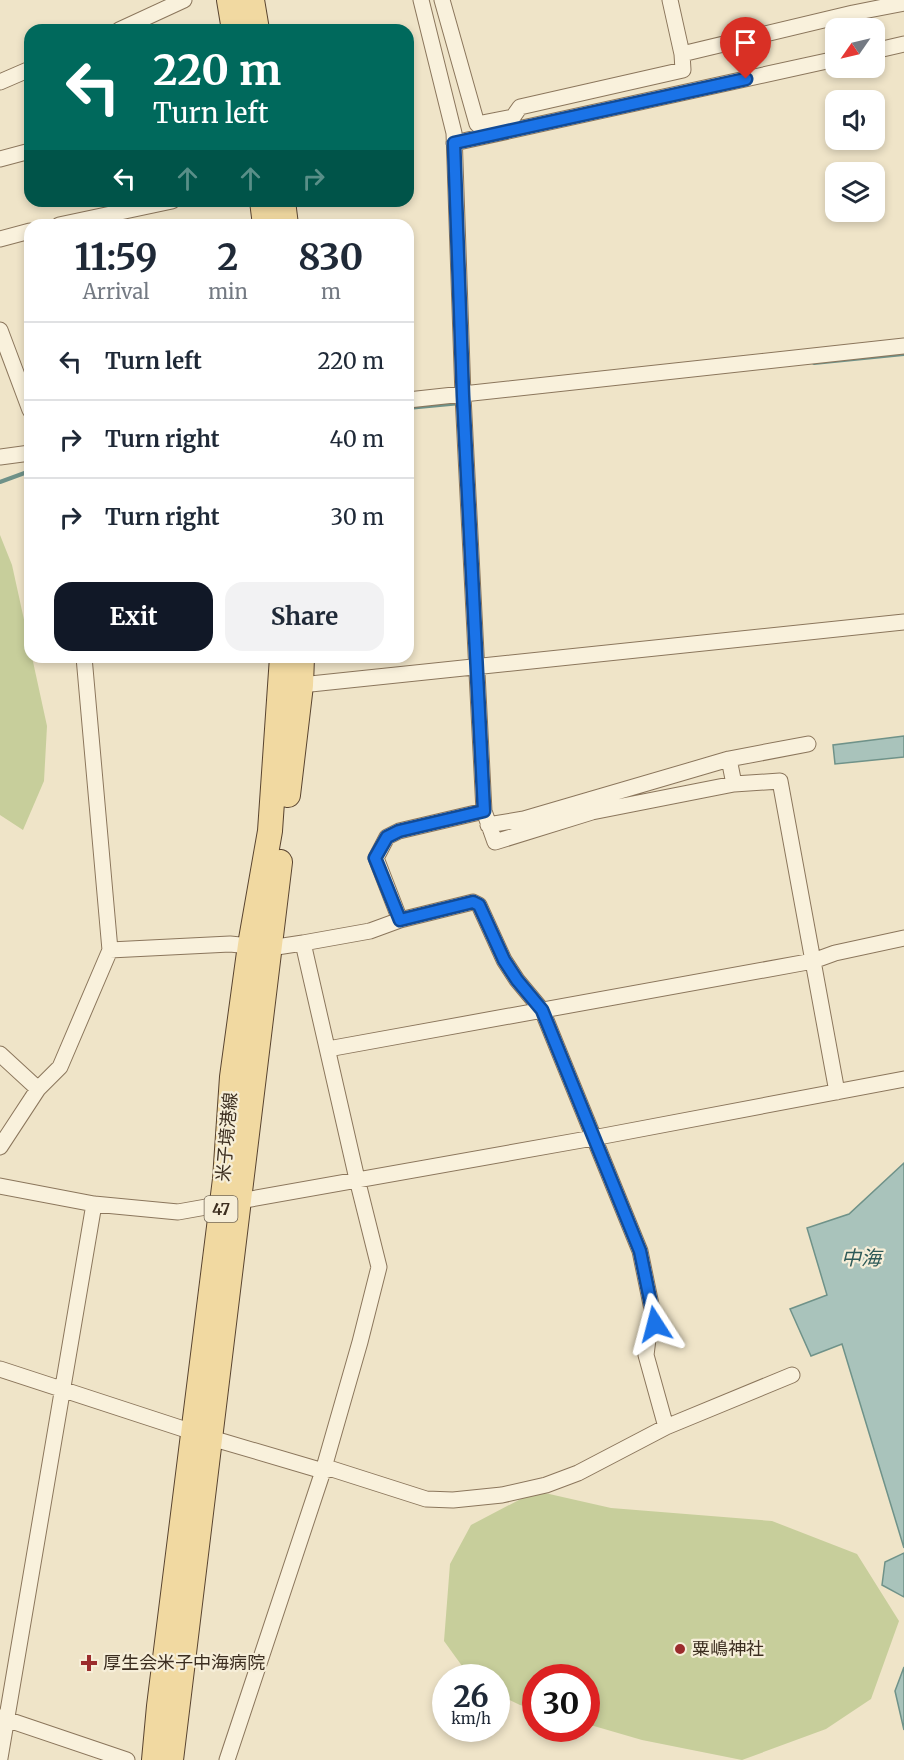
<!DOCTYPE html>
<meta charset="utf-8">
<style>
body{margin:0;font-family:Merriweather,"Noto Sans JP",serif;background:#f2f2f3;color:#1f2937;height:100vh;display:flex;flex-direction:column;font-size:22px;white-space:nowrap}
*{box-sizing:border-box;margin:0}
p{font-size:20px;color:#747a83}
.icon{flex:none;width:33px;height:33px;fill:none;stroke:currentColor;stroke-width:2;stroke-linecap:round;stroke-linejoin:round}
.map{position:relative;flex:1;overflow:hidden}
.sheet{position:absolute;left:24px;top:219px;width:390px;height:444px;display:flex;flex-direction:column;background:#fff;border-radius:18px;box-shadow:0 3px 9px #0003}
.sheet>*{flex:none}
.banner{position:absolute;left:24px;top:24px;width:390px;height:183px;border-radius:18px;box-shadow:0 3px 9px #0003;background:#00695c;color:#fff;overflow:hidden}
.needle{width:39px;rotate:236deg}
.fabs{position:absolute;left:825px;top:18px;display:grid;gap:12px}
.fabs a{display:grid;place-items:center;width:60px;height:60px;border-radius:12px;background:#fff;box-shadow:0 3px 9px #0003;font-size:30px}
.speed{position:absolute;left:432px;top:1664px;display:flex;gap:12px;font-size:30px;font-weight:700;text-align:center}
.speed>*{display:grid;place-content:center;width:78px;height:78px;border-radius:50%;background:#fff;box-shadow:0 3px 9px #0003;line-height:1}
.speed small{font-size:15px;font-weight:400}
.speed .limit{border:9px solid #d22;background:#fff;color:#111}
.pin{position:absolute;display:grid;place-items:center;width:51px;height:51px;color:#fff;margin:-62px -26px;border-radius:50% 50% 50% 0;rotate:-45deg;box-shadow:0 0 6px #0007}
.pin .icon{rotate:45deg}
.me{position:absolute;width:66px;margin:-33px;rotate:351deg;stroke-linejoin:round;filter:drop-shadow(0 0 4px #0008)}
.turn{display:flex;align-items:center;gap:21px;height:126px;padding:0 30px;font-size:27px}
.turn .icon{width:78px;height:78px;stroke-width:2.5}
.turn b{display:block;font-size:42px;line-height:51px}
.lanes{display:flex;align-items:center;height:57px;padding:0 30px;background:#0003;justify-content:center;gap:30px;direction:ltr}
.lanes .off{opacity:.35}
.eta{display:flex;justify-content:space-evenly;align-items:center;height:102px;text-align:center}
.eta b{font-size:36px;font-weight:700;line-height:42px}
.button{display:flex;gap:12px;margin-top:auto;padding:12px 30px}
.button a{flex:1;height:69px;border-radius:18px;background:#111827;color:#fff;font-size:24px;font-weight:700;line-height:69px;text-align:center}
.button a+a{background:#f2f2f3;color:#1f2937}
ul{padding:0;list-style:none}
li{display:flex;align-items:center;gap:18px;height:78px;padding:0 30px;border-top:2px solid #e0e1e3}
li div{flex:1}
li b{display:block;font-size:22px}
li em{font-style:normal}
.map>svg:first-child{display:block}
.green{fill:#c7ce9b}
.water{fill:#a9c3bb;stroke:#6f9289;stroke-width:1.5}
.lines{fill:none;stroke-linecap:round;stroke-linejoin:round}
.stream{stroke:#6f9289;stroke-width:4}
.street-casing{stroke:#8b765c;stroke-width:17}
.primary-casing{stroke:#594430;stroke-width:26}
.street{stroke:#f9f1dc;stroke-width:15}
.primary{stroke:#f1d9a1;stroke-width:24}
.route-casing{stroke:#114b97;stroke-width:15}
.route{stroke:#1a73e8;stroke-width:10}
.poi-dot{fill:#9b2c2c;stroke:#f6eed8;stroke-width:2}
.labels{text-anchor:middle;stroke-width:4.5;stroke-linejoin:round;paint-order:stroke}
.shield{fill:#f6eed8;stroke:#746857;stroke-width:1.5}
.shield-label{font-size:16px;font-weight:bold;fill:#3c2e20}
.street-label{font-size:18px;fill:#3c2e20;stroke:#f6eed8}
.poi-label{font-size:18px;fill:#3c2e20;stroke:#f6eed8;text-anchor:start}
.water-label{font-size:20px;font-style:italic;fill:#2f5b59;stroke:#f6eed8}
</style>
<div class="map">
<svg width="904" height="1760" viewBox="0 0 904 1760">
<rect width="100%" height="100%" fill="#efe4c8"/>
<path class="green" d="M 0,535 L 12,565 L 30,647 L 30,657 L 32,657 L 47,726 L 44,781 L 23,830 L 0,815 Z
M 536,1491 L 611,1508 L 772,1521 L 857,1554 L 899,1621 L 871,1699 L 826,1729 L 742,1760 L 642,1740 L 587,1724 L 586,1677 L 536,1677 L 535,1709 L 520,1705 L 497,1694 L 496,1677 L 470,1677 L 444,1641 L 450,1564 L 471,1525 Z"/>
<path class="water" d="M 904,736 L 904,757 L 835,764 L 833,745 Z
M 904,1163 L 904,1548 L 842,1344 L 811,1356 L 790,1309 L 827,1295 L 807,1228 L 849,1214 Z
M 904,1553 L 904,1597 L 882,1585 L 885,1562 Z
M 904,1667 L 904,1730 L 895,1691 Z"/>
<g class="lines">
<path class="stream" d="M 814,363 L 904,354
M 408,408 L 461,403
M 0,482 L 30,471"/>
<defs>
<path id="street" d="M 421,0 L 454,133 L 463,396 L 484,811 L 495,842 L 592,812 L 734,784 L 780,781 L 837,1092
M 442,0 L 477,124 L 513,117 L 520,107 L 683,70 L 682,54
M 670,0 L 682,54 L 853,13 L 904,3
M 119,30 L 184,0
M 874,51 L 904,44
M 0,82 L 30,69
M 454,143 L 836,59
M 0,159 L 30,151
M 59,225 L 172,201
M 0,239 L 30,231
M 0,330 L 30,410
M 408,400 L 904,346
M 0,457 L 30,453
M 301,685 L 904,622
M 729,759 L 808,744
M 589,800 L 729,759 L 734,784
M 488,825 L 524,819 L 589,800 L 591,810
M 400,920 L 376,858 L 387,837 L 399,831 L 484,811
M 303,943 L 370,931 L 400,920 L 473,902 L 479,905 L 504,960 L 517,980 L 542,1010 L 640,1251 L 655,1324 L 648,1339 L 646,1355 L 666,1427
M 110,950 L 230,944 L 270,948 L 303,943 L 357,1179 L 379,1267 L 360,1342 L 323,1471 L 227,1760
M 328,1049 L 813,961 L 835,953 L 904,938
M 0,1054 L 38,1089
M 0,1147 L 38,1089 L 60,1067 L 110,950 L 84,657
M 0,1186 L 94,1204 L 178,1212 L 593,1138 L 904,1079
M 0,1369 L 211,1438 L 323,1471 L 332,1469 L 426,1499 L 453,1500 L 502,1495 L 546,1485 L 578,1473 L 666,1427 L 792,1375
M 0,1717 L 127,1760
M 0,1758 L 94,1204"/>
<path id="primary" d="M 229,0 L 234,30
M 252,0 L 257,30
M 262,201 L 265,225
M 283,201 L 286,225
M 288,795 L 301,685 L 302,657
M 154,1760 L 159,1706 L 225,1179 L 232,1077 L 250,945 L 270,831 L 282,657
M 171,1760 L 280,862"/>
</defs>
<use href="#street" class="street-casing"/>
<use href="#primary" class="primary-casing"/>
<use href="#street" class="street"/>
<use href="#primary" class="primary"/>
</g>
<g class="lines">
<defs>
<path id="route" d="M 655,1324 L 640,1251 L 542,1010 L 517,980 L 504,960 L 479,905 L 473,902 L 400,920 L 375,858 L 387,837 L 399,831 L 484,811 L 463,396 L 454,143 L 746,79"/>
</defs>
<use href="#route" class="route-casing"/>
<use href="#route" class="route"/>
</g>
<g class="poi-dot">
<circle cx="680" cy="1649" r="6"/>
<path d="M86 1654h6v6h6v6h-6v6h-6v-6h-6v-6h6z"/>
</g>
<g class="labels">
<rect class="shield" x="204.5" y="1196" width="33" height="26" rx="4.5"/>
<g class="shield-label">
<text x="221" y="1215">47</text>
</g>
<g class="street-label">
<text transform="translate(227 1137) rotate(-85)" y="6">米子境港線</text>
</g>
<g class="poi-label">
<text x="692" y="1655">粟嶋神社</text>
<text x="103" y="1669">厚生会米子中海病院</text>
</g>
<g class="water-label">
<text x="861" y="1265">中海</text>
</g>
</g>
</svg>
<div class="fabs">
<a><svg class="needle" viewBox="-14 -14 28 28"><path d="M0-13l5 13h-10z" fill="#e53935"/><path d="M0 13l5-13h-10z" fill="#747a83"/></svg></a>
<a><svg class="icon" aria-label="sound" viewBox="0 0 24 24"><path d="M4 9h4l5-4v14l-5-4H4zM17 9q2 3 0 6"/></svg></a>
<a><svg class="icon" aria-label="layers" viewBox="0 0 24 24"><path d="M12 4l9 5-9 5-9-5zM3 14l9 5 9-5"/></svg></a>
</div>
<div class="speed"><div>26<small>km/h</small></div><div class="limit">30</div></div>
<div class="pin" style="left:746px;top:79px;background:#d93025"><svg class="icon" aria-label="arrive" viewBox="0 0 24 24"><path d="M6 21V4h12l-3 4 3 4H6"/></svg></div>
<svg class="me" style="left:655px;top:1324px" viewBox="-20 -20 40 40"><path d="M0-17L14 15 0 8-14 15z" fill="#1a73e8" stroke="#fff" stroke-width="4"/></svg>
<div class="banner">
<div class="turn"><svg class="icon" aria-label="left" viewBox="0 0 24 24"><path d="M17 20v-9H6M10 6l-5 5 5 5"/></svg><div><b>220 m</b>Turn left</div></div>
<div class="lanes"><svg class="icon" aria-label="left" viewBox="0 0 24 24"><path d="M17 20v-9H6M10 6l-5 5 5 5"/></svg><svg class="icon off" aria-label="ahead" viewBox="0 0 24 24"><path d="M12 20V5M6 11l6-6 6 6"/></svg><svg class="icon off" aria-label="ahead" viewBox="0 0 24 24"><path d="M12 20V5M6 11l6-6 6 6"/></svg><svg class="icon off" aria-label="right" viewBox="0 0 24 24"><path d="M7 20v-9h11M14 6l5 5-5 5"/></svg></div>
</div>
<section class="sheet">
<div class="eta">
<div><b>11:59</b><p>Arrival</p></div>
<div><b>2</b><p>min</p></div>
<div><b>830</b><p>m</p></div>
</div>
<ul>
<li><svg class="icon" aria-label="left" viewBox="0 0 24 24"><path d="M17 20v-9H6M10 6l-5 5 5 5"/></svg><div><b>Turn left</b></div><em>220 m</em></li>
<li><svg class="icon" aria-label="right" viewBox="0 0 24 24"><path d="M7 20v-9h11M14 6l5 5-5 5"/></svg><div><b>Turn right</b></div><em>40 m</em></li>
<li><svg class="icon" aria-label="right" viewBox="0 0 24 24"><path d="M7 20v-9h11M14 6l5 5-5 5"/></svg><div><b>Turn right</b></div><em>30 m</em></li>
</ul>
<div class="button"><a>Exit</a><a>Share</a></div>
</section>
</div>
